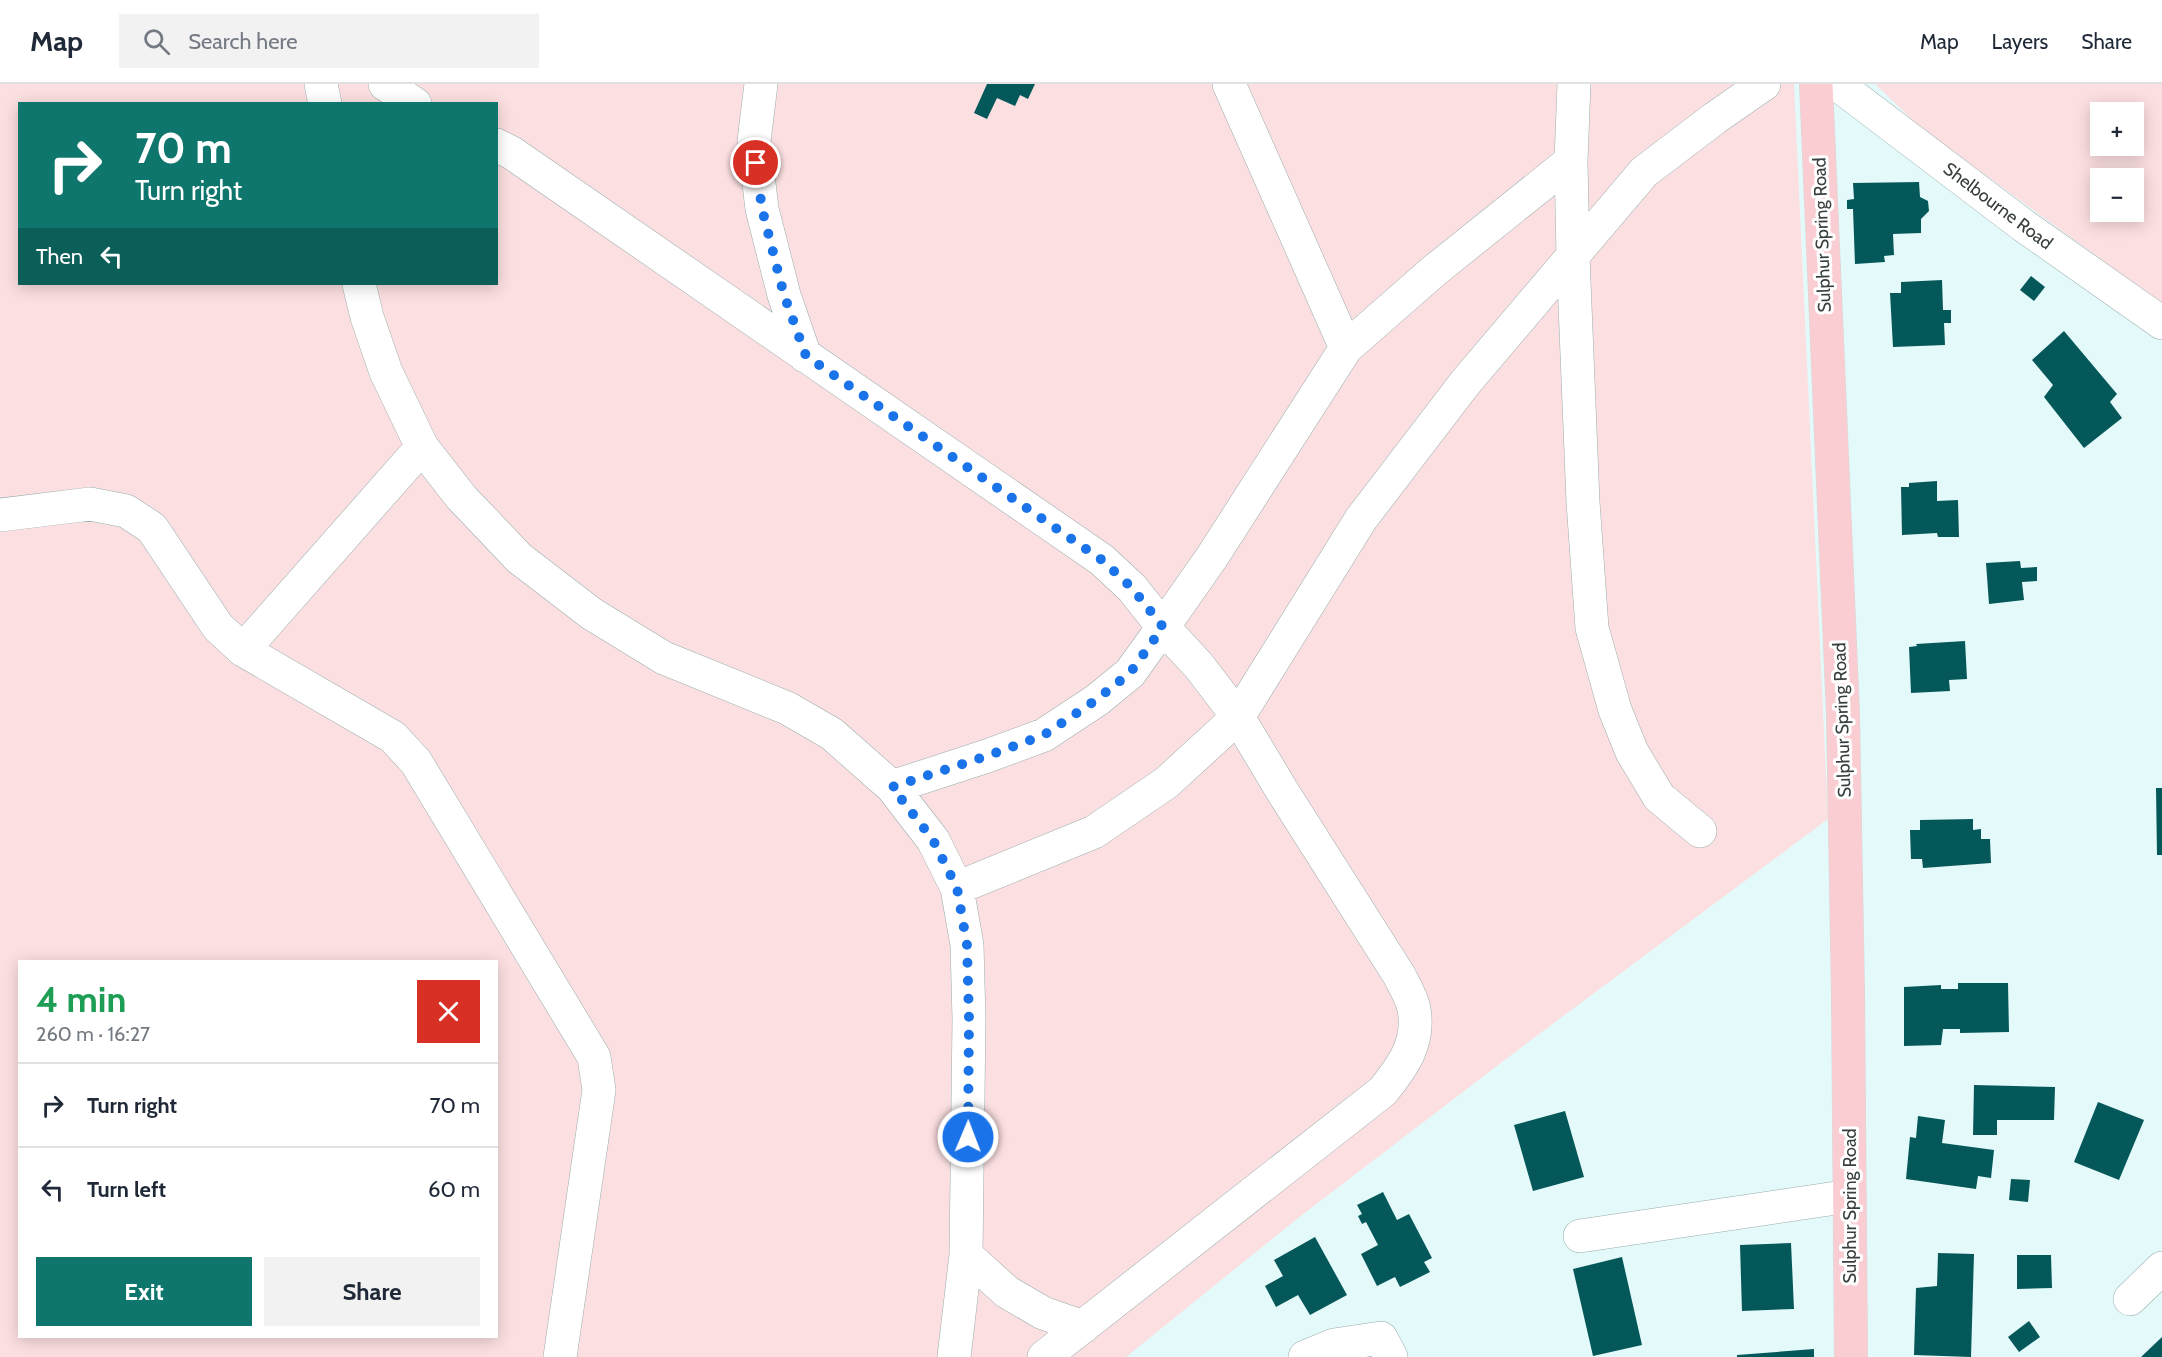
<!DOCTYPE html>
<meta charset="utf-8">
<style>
body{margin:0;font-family:Cabin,sans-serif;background:#f2f2f3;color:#1f2937;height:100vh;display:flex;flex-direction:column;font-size:22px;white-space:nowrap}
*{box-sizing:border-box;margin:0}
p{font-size:20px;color:#747a83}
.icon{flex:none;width:33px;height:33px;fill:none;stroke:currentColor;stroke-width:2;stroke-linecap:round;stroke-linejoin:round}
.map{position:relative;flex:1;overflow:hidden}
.side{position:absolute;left:18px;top:876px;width:480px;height:378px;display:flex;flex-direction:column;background:#fff;border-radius:0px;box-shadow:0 3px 15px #0003}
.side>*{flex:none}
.hud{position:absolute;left:18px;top:18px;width:480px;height:183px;border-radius:0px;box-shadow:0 3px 15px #0003;background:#0f766e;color:#fff;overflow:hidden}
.buttons{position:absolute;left:2090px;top:18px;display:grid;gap:12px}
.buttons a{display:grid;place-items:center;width:54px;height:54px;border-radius:0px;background:#fff;box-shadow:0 3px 15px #0003;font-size:30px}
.pin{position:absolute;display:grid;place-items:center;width:51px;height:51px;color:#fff;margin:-26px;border:3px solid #fff;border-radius:50%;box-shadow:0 2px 6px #0007}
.me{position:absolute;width:66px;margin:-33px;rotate:1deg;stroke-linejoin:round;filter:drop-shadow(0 0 4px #0008)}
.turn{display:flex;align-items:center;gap:21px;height:126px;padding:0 18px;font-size:27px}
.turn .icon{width:78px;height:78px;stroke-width:2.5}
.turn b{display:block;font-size:42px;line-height:51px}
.then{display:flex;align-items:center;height:57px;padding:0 18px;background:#0003;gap:12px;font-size:22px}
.round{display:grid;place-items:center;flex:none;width:63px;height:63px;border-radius:0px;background:#f2f2f3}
.summary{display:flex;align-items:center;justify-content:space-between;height:102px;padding:0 18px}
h1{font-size:36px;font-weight:800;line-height:45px;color:#1e9e55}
.button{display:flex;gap:12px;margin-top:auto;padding:12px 18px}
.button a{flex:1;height:69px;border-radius:0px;background:#0f766e;color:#fff;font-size:24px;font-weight:800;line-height:69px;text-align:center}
.button a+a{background:#f2f2f3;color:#1f2937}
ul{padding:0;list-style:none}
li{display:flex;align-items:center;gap:18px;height:84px;padding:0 18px;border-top:2px solid #e0e1e3}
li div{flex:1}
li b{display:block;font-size:22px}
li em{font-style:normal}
header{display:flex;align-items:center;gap:36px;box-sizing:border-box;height:84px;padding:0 30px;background:#fff;border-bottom:2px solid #e0e1e3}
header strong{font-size:28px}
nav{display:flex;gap:33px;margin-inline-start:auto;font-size:21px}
.search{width:420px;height:54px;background:#f2f2f3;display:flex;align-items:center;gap:15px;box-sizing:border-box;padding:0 21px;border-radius:0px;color:#747a83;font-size:22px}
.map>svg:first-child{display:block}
.green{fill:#fcdfe1;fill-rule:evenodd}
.building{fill:#05585a}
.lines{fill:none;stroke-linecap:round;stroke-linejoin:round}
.minor-casing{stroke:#9aadad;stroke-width:34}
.major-casing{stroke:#d7d8d8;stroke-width:34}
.minor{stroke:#fff;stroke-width:33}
.major{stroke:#f9cdd1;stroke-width:33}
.route{stroke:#1a73e8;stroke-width:10;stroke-dasharray:0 18}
.labels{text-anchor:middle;stroke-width:6;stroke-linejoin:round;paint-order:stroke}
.street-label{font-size:18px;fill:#363e3e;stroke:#fff}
</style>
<header>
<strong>Map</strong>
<div class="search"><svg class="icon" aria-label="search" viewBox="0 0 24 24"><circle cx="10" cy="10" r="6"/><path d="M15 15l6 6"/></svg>Search here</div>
<nav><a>Map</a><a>Layers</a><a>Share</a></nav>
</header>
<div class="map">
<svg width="2162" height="1273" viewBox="0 0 2162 1273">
<rect width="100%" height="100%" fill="#e4f9f9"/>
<path class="green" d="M 0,0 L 1794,0 L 1828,735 L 1531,956 L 1298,1134 L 1126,1273 L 0,1273 ZM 20,20 L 496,20 L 496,200 L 20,200 ZM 20,878 L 496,878 L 496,1252 L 20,1252 Z
M 1875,0 L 2162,0 L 2162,220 L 1921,44 ZM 2100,28 L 2133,28 L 2133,62 L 2100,62 ZM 2100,94 L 2133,94 L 2133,128 L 2100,128 Z"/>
<path class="building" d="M 987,0 L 1035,0 L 1028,15 L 1020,11 L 1015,22 L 997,14 L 987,35 L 974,29 Z
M 1919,98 L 1920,113 L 1928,117 L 1929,127 L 1921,135 L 1921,149 L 1893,150 L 1894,171 L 1884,172 L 1885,178 L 1855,180 L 1853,125 L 1847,125 L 1847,116 L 1854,115 L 1853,99 Z
M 2031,192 L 2045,203 L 2034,217 L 2020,206 Z
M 1942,196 L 1943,226 L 1951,226 L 1951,239 L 1944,239 L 1945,261 L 1893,263 L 1890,209 L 1901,209 L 1901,198 Z
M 2064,247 L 2117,310 L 2110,318 L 2122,334 L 2084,364 L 2044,313 L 2053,301 L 2032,276 Z
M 1937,397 L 1937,417 L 1958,416 L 1959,453 L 1938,453 L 1937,449 L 1902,451 L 1901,403 L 1909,403 L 1909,399 Z
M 2020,477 L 2021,484 L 2037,483 L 2037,497 L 2022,498 L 2024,516 L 1989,520 L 1986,479 Z
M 1965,557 L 1967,595 L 1949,596 L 1950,607 L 1911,609 L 1909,563 L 1917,562 L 1916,560 Z
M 2156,704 L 2162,704 L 2162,771 L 2157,771 Z
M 1973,735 L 1973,746 L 1981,745 L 1981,755 L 1990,755 L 1991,779 L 1923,784 L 1922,775 L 1911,775 L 1910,746 L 1920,746 L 1920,736 Z
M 1958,899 L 2008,899 L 2009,948 L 1960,949 L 1960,945 L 1943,945 L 1941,961 L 1904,962 L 1904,903 L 1941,901 L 1941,905 L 1958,905 Z
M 1974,1001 L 2055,1003 L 2054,1036 L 1997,1036 L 1997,1051 L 1973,1051 Z
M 2098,1018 L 2144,1036 L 2119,1096 L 2074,1078 Z
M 1565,1027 L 1584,1093 L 1533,1107 L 1514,1041 Z
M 1918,1032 L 1945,1036 L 1942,1059 L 1994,1066 L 1991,1094 L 1978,1092 L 1976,1105 L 1906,1095 L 1910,1053 L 1916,1054 Z
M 2011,1095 L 2030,1096 L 2028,1118 L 2009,1116 Z
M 1383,1108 L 1397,1136 L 1409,1130 L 1432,1174 L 1424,1178 L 1430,1188 L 1400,1203 L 1395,1193 L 1377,1202 L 1361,1170 L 1378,1161 L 1366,1138 L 1362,1140 L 1358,1132 L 1362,1130 L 1357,1121 Z
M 1315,1153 L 1347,1211 L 1310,1231 L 1298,1211 L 1276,1223 L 1265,1202 L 1283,1192 L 1274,1176 Z
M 1791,1159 L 1794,1225 L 1742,1227 L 1740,1161 Z
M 1938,1169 L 1974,1170 L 1971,1273 L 1914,1271 L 1916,1204 L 1937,1202 Z
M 2017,1171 L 2051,1171 L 2052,1204 L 2017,1205 Z
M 1622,1173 L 1642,1261 L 1593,1272 L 1573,1185 Z
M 2029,1237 L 2040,1253 L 2019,1268 L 2008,1253 Z
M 2162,1253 L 2162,1273 L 2141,1273 Z
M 1814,1265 L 1814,1273 L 1737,1273 L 1737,1271 Z"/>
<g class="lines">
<defs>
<path id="minor" d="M 321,0 L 325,20
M 385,0 L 415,20
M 761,0 L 754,57 L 762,125 L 784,211 L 805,272
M 1574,0 L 1571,77 L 1573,172 L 1583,418 L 1592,544 L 1615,626 L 1632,668 L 1659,713 L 1700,747
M 1837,0 L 2024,142 L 2162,239
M 496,61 L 512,69 L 1102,476 L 1132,504 L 1163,543 L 1212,473 L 1346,264 L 1229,0
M 359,200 L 367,233 L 386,288 L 422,363 L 461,413 L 519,474 L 592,530 L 664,574 L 787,624 L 832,650 L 892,703 L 933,756 L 957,804 L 967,861 L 969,935 L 966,1171 L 954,1273
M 1346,264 L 1435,186 L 1571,77
M 0,431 L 90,420 L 126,427 L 152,444 L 218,543 L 243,566 L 393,653 L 416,678 L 594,973 L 599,1006 L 560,1273
M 243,566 L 422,363
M 892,703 L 987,672 L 1044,651 L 1097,616 L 1130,589 L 1163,543 L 1199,582 L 1238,633 L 1281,705 L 1399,891 C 1404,901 1412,914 1414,925 C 1420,959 1403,982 1383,1007 L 1044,1273
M 957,804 L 1094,748 L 1166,699 L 1238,633 L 1361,435 L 1465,299 L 1644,88 L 1715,34 L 1764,0
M 1580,1152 L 1850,1112
M 966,1171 L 1007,1208 L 1043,1229 L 1083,1243
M 2130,1215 L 2162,1184
M 1305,1273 L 1334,1261 L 1381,1254 L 1391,1273"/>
<path id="major" d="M 1816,0 L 1843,631 L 1848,911 L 1851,1273"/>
</defs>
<use href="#minor" class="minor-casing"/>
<use href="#major" class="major-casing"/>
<use href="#minor" class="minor"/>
<use href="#major" class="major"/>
</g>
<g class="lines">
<path class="route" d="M 756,79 L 762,125 L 784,211 L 806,272 L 1102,476 L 1132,504 L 1163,543 L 1130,589 L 1096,616 L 1044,651 L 987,672 L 892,703 L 933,756 L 957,804 L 967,861 L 969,935 L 968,1053"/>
</g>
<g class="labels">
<g class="street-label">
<text transform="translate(1998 122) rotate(37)" y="6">Shelbourne Road</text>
<text transform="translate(1822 151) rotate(-92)" y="6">Sulphur Spring Road</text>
<text transform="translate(1842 636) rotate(-92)" y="6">Sulphur Spring Road</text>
<text transform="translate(1850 1122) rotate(-90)" y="6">Sulphur Spring Road</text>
</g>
</g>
</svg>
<div class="buttons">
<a>+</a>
<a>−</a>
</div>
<div class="pin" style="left:756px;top:79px;background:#d93025"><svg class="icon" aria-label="arrive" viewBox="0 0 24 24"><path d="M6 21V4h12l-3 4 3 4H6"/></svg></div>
<svg class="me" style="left:968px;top:1053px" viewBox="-20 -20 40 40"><circle r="17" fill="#1a73e8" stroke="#fff" stroke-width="3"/><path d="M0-11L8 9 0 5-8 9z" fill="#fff"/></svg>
<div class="hud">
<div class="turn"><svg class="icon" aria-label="right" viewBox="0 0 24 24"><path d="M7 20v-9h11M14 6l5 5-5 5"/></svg><div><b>70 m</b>Turn right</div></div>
<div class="then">Then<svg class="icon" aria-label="left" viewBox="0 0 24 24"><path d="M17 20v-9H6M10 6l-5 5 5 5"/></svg></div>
</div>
<section class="side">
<div class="summary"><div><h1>4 min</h1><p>260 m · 16:27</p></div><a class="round" style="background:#d93025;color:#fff"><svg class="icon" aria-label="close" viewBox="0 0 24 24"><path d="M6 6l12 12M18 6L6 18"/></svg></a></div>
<ul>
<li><svg class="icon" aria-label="right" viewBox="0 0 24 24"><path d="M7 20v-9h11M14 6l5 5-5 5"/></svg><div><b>Turn right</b></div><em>70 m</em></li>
<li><svg class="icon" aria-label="left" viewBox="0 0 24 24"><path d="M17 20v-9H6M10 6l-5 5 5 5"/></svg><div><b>Turn left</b></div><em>60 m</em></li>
</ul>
<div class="button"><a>Exit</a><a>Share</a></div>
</section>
</div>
